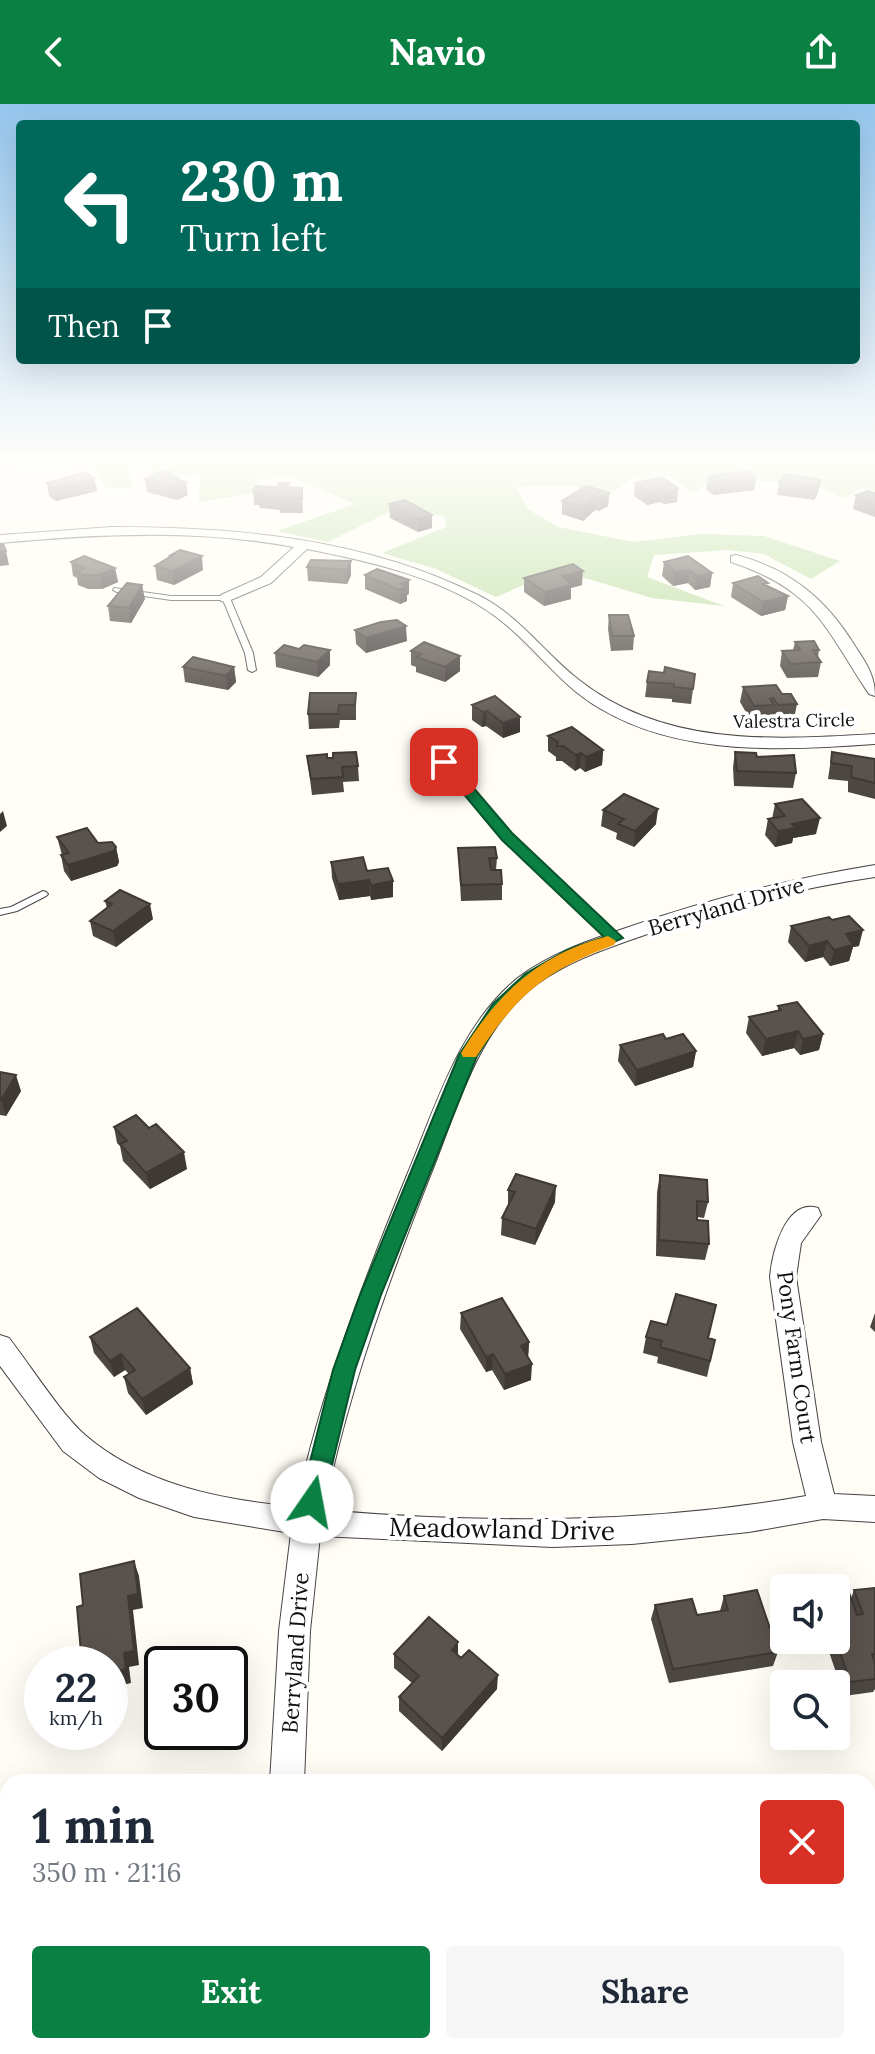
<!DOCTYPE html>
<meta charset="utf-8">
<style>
body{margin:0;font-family:Lora,serif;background:#f6f6f7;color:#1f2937;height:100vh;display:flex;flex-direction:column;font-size:30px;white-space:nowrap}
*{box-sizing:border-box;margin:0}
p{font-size:26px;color:#747a83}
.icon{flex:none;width:44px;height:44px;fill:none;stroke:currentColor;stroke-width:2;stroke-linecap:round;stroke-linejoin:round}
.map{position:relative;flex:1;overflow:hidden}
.sheet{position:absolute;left:0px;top:1670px;width:876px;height:280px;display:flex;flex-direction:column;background:#fff;border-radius:24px 24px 0 0;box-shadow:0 8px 32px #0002}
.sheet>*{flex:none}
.top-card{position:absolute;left:16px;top:16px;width:844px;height:244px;border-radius:8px;box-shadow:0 8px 32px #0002;background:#00695c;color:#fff;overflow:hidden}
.fabs{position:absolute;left:770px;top:1470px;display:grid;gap:16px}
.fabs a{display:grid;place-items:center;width:80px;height:80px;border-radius:8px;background:#fff;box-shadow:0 8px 32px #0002;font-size:40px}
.speed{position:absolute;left:24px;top:1542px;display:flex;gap:16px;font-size:40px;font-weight:700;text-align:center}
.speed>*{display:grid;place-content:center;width:104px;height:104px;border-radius:50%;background:#fff;box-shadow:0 8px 32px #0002;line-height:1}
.speed small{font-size:20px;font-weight:400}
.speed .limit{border:4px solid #111;border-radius:12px;background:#fff;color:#111}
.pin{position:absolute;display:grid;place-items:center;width:68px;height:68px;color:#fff;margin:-34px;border-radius:16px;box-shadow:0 4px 12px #0006}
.me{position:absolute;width:88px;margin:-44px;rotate:12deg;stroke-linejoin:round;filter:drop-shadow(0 0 6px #0008)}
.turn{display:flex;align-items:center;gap:28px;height:168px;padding:0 32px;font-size:36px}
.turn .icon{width:104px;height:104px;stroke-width:2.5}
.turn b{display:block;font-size:56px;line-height:68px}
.then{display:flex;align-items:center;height:76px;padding:0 32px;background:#0003;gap:16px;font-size:30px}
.round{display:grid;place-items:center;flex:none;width:84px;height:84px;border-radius:8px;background:#f6f6f7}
.overview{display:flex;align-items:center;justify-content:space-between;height:136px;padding:0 32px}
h1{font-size:48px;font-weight:700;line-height:60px}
.primary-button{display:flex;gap:16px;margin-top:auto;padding:16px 32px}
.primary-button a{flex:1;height:92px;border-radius:8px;background:#0b8043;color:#fff;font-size:32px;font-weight:700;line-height:92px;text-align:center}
.primary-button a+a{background:#f6f6f7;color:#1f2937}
header{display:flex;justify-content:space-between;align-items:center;height:104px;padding:0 32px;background:#0b8043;color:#fff;font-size:36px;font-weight:700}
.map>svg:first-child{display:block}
.forest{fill:#b9dc9c}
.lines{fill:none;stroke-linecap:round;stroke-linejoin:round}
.lane-casing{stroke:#444;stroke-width:2}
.street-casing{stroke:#444;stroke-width:2}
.lane{fill:#fff;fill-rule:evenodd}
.street{fill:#fff;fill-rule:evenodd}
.wall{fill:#4d4742}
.shaded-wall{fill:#3f3936}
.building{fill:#5a524d;stroke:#3f3936;stroke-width:2}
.route{fill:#0b8043;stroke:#07532c;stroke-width:2}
.slow{fill:#f59e0b}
.labels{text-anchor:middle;stroke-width:8;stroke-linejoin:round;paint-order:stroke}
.far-street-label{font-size:18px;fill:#111;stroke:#fff}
.street-label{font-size:22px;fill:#111;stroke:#fff}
.near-street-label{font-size:26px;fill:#111;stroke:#fff}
</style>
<header><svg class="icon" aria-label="back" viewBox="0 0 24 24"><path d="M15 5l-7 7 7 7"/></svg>Navio<svg class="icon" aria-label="share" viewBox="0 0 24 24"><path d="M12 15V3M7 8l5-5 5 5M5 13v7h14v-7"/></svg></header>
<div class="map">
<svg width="875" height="1950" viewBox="0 0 875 1950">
<rect width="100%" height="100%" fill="#fffdf5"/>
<path class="forest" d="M 875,355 L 875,387 L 861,384 L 844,394 L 800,376 L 767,378 L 720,372 L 693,389 L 670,372 L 633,374 L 606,392 L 574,382 L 515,383 L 529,406 L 558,423 L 634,438 L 701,430 L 764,432 L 840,457 L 811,475 L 764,450 L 728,446 L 654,451 L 647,473 L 724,502 L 652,494 L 558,466 L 496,493 L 436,465 L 382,449 L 446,423 L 445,413 L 401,402 L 328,438 L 277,427 L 355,400 L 292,373 L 256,375 L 260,388 L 199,398 L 200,370 L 157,375 L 149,364 L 129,365 L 133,384 L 106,385 C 82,342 74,368 37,364 C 25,363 12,359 0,356 Z"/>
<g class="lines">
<defs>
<path id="lane" d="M 114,484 L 171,492 L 229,492 L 253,549 L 256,566 L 252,568 L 248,566 L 245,549 L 223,496 L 171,496 L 117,488 L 113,486 Z
M 444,655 L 447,656 L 510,731 L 618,832 L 620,834 L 618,836 L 612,836 L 504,735 L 441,660 L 440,658 Z
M 43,787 L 46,788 L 48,790 L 46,792 L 17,807 L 0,811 L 0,805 L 11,803 Z"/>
<path id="street" d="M 112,423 C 237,423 364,434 478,491 C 520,512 543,548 579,576 C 664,643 773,636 875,630 L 875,640 C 785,646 682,653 601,605 C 562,583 539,548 505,520 C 453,476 373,458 307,445 L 271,479 L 226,498 L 221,497 L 221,491 L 261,473 L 294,443 C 197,425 97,430 0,439 L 0,431 Z
M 736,451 C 790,465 826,495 855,542 C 866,559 875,571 875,592 L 869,590 C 824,522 815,486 731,458 L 731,452 Z
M 875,761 L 875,773 C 793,785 714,806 636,834 C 602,846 567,858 537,880 C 477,925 457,1005 430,1072 C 387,1181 347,1291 324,1406 C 486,1420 646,1420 806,1392 L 793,1338 L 770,1173 C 772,1150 785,1094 818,1104 L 821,1111 L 801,1139 L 796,1173 L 821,1338 L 834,1390 L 875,1392 L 875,1418 L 823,1415 L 749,1428 L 632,1440 L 553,1443 L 320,1432 L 310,1527 L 304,1678 L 270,1678 L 279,1527 L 291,1429 L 194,1413 L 139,1394 L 99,1374 L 63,1347 L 0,1262 L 0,1231 L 9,1234 C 30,1261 61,1310 85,1331 C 143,1381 222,1396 296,1403 C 321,1288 363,1179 407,1071 C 436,1002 459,921 519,873 C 550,850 587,837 623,825 C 705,796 789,775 875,761 Z
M 181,1942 L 220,1942 L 216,1950 L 177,1950 Z"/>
</defs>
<use href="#lane" class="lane-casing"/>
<use href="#street" class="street-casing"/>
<use href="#lane" class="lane"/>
<use href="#street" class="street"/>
</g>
<path class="wall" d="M 172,369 L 172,372 L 188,391 L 177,396 L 147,388 L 145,375 Z
M 708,372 L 756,373 L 754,386 L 713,391 L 706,385 Z
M 94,374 L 97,387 L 56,397 L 49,392 L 47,379 Z
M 821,376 L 818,389 L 814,396 L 777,391 L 779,378 Z
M 635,379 L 678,384 L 677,398 L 664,400 L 660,398 L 647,401 L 634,392 Z
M 289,383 L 302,384 L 303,409 L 280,409 L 280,406 L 260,404 L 259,401 L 254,401 L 253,387 Z
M 609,389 L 608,402 L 599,407 L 595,406 L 583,417 L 562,410 L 562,397 Z
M 875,389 L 875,413 L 853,405 L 856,391 Z
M 389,400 L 432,411 L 432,424 L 418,428 L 390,414 Z
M 171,451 L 203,466 L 174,481 L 157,476 L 155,462 L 171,453 Z
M 351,457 L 351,471 L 347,480 L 308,477 L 307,463 Z
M 71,458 L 115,464 L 118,478 L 102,485 L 88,485 L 78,481 L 77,474 L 73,472 Z
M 664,458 L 712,469 L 710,483 L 695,486 L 688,479 L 673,482 L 662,472 Z
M 377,465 L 409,476 L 409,490 L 407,491 L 407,497 L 400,500 L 365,485 L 365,471 Z
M 524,474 L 582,481 L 571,484 L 571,495 L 544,502 L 524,488 Z
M 733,479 L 767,483 L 788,492 L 785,506 L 761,512 L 731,493 Z
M 145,495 L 131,519 L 110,517 L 108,502 Z
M 609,511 L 634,532 L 633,546 L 611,547 L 608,525 Z
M 355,526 L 407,537 L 366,549 L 356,540 Z
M 795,538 L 819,546 L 818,553 L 821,558 L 818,573 L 787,574 L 780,562 L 782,547 L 793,546 Z
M 299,545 L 330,546 L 330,561 L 318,573 L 276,563 L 275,549 Z
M 411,547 L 460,552 L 460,567 L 445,578 L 416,568 L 416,563 L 411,561 Z
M 183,563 L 234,563 L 236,578 L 228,586 L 185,578 Z
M 664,569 L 695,570 L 691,600 L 672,598 L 672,595 L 645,593 L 647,578 Z
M 743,583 L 782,590 L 797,600 L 794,615 L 775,616 L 772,611 L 771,616 L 751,617 L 740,598 Z
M 356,589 L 356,616 L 340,616 L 339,624 L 309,625 L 308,610 Z
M 472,601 L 520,613 L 520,628 L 503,634 L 486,622 L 482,623 L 472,616 Z
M 548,632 L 603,646 L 602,661 L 585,668 L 580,664 L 575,667 L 562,657 L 556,657 L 556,653 L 548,647 Z
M 735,648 L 796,669 L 793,684 L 734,682 L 733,663 Z
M 832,648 L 875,655 L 875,695 L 848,688 L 848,677 L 828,675 Z
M 307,652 L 327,654 L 358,662 L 359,677 L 343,678 L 344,688 L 312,691 Z
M 775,700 L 816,730 L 793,734 L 792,739 L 775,743 L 765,731 L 768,715 L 772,715 Z
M 603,706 L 656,720 L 634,743 L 616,735 L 617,729 L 601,722 Z
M 57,733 L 116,743 L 119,758 L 117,762 L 71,777 L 64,767 L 61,751 L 62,751 Z
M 458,744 L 497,754 L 496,766 L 502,780 L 502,796 L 461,797 Z
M 331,758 L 367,767 L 393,777 L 393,793 L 371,796 L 370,792 L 339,796 L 332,774 Z
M 105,797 L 153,815 L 116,843 L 93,832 L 90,817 L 107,804 Z
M 791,822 L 859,842 L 853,843 L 849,857 L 830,862 L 823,853 L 805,858 L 788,838 Z
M 778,902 L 823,930 L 819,946 L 800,951 L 794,944 L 762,952 L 746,929 L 749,913 L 778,906 Z
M 666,935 L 696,947 L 693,963 L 635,982 L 618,957 L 620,941 Z
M 0,968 L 21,987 L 6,1012 L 0,1011 Z
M 114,1023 L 149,1024 L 187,1065 L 150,1085 L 123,1057 L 120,1042 L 117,1039 Z
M 660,1071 L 708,1098 L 704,1114 L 697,1113 L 709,1140 L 705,1156 L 656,1152 L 657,1088 Z
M 508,1086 L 555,1098 L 535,1141 L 501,1131 L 502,1114 L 508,1102 Z
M 461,1209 L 529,1238 L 528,1254 L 531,1276 L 504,1286 L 492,1266 L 486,1268 L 460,1225 Z
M 875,1209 L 875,1228 L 870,1223 Z
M 90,1233 L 190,1264 L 193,1280 L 146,1311 L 128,1289 L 124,1273 L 129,1270 L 125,1266 L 114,1273 L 94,1249 Z
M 646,1233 L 708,1234 L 715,1236 L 707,1273 L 657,1259 L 658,1253 L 643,1249 Z
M 875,1484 L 875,1585 L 873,1588 L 844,1592 L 825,1536 L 836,1536 L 854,1486 Z
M 724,1492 L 778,1548 L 773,1562 L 669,1579 L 651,1515 L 655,1501 L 697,1511 L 720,1507 Z
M 394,1550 L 458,1552 L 497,1585 L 442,1647 L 399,1607 L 399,1593 L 412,1579 L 394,1564 Z"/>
<path class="shaded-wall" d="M 756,373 L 754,386 L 713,391 L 715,378 Z
M 94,374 L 97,387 L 56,397 L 54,384 Z
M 178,374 L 179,381 L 186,378 L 188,391 L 177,396 L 176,375 Z
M 821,376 L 818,389 L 814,396 L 816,383 Z
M 678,384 L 677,398 L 664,400 L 665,387 Z
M 662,385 L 660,398 L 647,401 L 648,388 Z
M 609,389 L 608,402 L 599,407 L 600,394 Z
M 596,393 L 595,406 L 583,417 L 584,403 Z
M 432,411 L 432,424 L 418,428 L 418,415 Z
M 6,447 L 9,461 L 0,462 L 0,448 Z
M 202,452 L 203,466 L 174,481 L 172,467 Z
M 351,457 L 351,471 L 347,480 L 347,466 Z
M 115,464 L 118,478 L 102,485 L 100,471 Z
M 690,466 L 688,479 L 673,482 L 674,468 Z
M 583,467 L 582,481 L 571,484 L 571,495 L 544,502 L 545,488 L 562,472 Z
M 712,469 L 710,483 L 695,486 L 696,472 Z
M 409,476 L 409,490 L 407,491 L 407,497 L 400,500 L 401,480 Z
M 142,481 L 145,495 L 131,519 L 129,504 Z
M 788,492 L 785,506 L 761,512 L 763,498 Z
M 406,522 L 407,537 L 366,549 L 366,534 Z
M 330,546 L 330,561 L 318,573 L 317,558 Z
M 460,552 L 460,567 L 445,578 L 445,563 Z
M 234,563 L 236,578 L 228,586 L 226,572 Z
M 487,607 L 486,622 L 482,623 L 483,608 Z
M 520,613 L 520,628 L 503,634 L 503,619 Z
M 603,646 L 602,661 L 585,668 L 586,653 Z
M 581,649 L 580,664 L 575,667 L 576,651 Z
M 658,705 L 656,720 L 634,743 L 635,727 Z
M 3,707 L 7,722 L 0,728 L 0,710 Z
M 820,714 L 816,730 L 793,734 L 792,739 L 775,743 L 778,727 L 792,720 Z
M 116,743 L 119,758 L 117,762 L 71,777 L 68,761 Z
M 369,776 L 370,792 L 339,796 L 338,780 Z
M 393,777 L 393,793 L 371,796 L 371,781 Z
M 150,800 L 153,815 L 116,843 L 113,827 Z
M 863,826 L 859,842 L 853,843 L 849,857 L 830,862 L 834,846 L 846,830 Z
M 827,837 L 823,853 L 805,858 L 809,842 Z
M 798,927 L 794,944 L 762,952 L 766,935 Z
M 823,930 L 819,946 L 800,951 L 803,935 Z
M 696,947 L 693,963 L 635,982 L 637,966 Z
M 16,971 L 21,987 L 6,1012 L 1,996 Z
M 184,1048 L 187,1065 L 150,1085 L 146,1069 Z
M 556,1082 L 555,1098 L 535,1141 L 536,1125 Z
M 529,1238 L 528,1254 L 521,1242 Z
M 121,1250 L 125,1266 L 114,1273 L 110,1257 Z
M 493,1250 L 492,1266 L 486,1268 L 486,1253 Z
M 532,1260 L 531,1276 L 504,1286 L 505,1270 Z
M 190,1264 L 193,1280 L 146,1311 L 142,1295 Z
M 134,1457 L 139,1472 L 143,1504 L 133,1506 L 139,1561 L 129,1563 L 131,1579 L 110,1584 L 110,1569 L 124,1549 L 128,1492 Z
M 458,1538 L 458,1553 L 452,1546 Z
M 498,1571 L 497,1585 L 442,1647 L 442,1634 Z"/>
<path class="building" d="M 164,366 L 172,369 L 166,371 L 178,374 L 176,375 L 186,378 L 176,383 L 145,375 Z
M 749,367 L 756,373 L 715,378 L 708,372 Z
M 86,368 L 94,374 L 54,384 L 47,379 Z
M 785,370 L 821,376 L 816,383 L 779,378 Z
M 662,373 L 678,384 L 665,387 L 662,385 L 648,388 L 635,379 Z
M 279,379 L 289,379 L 287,383 L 302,384 L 302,395 L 279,395 L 280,393 L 259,391 L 260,388 L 253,387 L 255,382 L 277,383 Z
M 586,382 L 609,389 L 600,394 L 596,393 L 584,403 L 562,397 Z
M 868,387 L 875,389 L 875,399 L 856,391 Z
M 405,396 L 432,411 L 418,415 L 389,400 Z
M 0,440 L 3,440 L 6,447 L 0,448 Z
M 180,446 L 202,452 L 172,467 L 155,462 L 173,451 L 171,451 Z
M 84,452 L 115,464 L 100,471 L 85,471 L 76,468 L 84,464 L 71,458 Z
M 688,452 L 712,469 L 696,472 L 690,466 L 674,468 L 664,458 Z
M 311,456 L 351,457 L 347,466 L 307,463 Z
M 573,460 L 583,467 L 562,472 L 572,481 L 545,488 L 524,474 Z
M 377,465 L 409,476 L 401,480 L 406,483 L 399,486 L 365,471 Z
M 758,472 L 768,479 L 763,480 L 788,492 L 763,498 L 733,479 Z
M 127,479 L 142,481 L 129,504 L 108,502 Z
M 609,511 L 628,511 L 634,532 L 612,532 Z
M 397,516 L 406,522 L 366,534 L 355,526 L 381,518 Z
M 814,537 L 819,546 L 813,546 L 821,558 L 790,560 L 782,547 L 800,546 L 795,538 Z
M 424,538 L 460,552 L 445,563 L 416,553 L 421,550 L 411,547 Z
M 284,541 L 299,545 L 304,541 L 330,546 L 317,558 L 275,549 Z
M 193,553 L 234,563 L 226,572 L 183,563 Z
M 665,563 L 695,570 L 693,585 L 674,583 L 674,580 L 647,578 L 649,567 L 664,569 Z
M 776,581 L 782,590 L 791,590 L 797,600 L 778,601 L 773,594 L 770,595 L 774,601 L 754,602 L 743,583 Z
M 310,589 L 356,589 L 355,601 L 339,601 L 338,610 L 308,610 Z
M 495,592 L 520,613 L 503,619 L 487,607 L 483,608 L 472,601 Z
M 572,623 L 603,646 L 586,653 L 581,649 L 576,651 L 563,642 L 557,642 L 558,638 L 548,632 Z
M 356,648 L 358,662 L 342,663 L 343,673 L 311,675 L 307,652 L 327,650 L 327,654 L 333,654 L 333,649 Z
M 735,648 L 756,649 L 757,653 L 794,651 L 796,669 L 737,667 Z
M 832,648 L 875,655 L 875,679 L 851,673 L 852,662 L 831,659 Z
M 624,690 L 658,705 L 635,727 L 618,720 L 624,715 L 603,706 Z
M 802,695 L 820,714 L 792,720 L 796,724 L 778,727 L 768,715 L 785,712 L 775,700 Z
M 87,724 L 98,739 L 112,738 L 116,743 L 114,747 L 68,761 L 61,751 L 69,749 L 57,733 Z
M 495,743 L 497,754 L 489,754 L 491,766 L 501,766 L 502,780 L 461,781 L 458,744 Z
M 363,753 L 367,767 L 388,764 L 393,777 L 371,781 L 369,776 L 338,780 L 331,758 Z
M 120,786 L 150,800 L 113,827 L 90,817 L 112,800 L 105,797 Z
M 849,812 L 863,826 L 846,830 L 853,841 L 834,846 L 827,837 L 809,842 L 791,822 L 829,813 L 832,816 Z
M 797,898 L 823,930 L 803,935 L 798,927 L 766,935 L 749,913 L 781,906 L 778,902 Z
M 663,930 L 666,935 L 683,930 L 696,947 L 637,966 L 620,941 Z
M 0,968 L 16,971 L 1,996 L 0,995 Z
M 136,1011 L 149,1024 L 156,1020 L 184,1048 L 146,1069 L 120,1040 L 127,1037 L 114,1023 Z
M 516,1070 L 556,1082 L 536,1125 L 502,1114 L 515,1088 L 508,1086 Z
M 660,1071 L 707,1076 L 708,1098 L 697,1097 L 697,1116 L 708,1117 L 709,1140 L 659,1136 Z
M 676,1190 L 716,1201 L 708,1234 L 715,1236 L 710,1257 L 660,1243 L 662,1237 L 646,1233 L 651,1217 L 667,1221 Z
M 502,1194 L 529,1238 L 521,1242 L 532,1260 L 505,1270 L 493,1250 L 486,1253 L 461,1209 Z
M 137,1204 L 190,1264 L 142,1295 L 124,1273 L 135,1266 L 121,1250 L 110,1257 L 90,1233 Z
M 134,1457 L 138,1490 L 128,1492 L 134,1547 L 124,1549 L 126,1565 L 110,1569 L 110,1560 L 96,1560 L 96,1557 L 82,1560 L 77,1503 L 83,1501 L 80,1470 Z
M 847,1483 L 857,1511 L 863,1510 L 854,1486 L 875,1484 L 875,1550 L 872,1550 L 875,1559 L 875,1575 L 850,1578 L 836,1536 L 836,1485 Z
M 757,1486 L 778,1548 L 673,1565 L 655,1501 L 692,1495 L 697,1511 L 728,1506 L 724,1492 Z
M 429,1513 L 458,1538 L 452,1546 L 461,1554 L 469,1546 L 498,1571 L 442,1634 L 399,1593 L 419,1572 L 394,1550 Z
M 8,1793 L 8,1813 L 0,1805 L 0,1802 Z
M 377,1942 L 429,1942 L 433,1950 L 381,1950 Z"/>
<linearGradient id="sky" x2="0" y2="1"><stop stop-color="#95c6ee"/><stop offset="0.57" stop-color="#fffefa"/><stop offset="1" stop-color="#fffefa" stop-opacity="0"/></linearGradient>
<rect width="875" height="628" fill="url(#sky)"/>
<path class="route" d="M 444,653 L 449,655 L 512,729 L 623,834 L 578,854 L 537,878 L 505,908 L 477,952 L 381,1191 L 355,1266 L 323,1398 L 320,1406 L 312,1409 L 303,1406 L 300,1398 L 333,1266 L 360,1191 L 459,951 L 493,900 L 525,870 L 567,846 L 604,833 L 502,736 L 437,658 Z"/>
<path class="slow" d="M 608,832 L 616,837 L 614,841 C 544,867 517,891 476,953 L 463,953 L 461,949 C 497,890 539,850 608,832 Z"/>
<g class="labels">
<g class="far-street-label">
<text transform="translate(794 617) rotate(-1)" y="6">Valestra Circle</text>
</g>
<g class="street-label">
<text transform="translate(726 802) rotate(-16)" y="8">Berryland Drive</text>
<text transform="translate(797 1253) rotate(82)" y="8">Pony Farm Court</text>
<text transform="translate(295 1549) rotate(-86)" y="8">Berryland Drive</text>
</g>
<g class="near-street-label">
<text transform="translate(502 1425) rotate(1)" y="9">Meadowland Drive</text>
</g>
</g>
</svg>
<div class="fabs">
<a><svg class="icon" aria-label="sound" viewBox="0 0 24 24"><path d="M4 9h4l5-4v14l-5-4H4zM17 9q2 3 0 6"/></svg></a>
<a><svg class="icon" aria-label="search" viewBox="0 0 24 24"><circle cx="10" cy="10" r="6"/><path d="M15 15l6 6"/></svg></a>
</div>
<div class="speed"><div>22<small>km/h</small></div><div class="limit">30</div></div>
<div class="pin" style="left:444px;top:658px;background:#d93025"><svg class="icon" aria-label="arrive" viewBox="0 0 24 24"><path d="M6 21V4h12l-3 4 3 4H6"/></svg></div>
<svg class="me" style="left:312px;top:1398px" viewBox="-20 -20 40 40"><circle r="19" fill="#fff"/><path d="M0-13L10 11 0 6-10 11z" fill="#0b8043"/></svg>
<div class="top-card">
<div class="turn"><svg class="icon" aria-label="left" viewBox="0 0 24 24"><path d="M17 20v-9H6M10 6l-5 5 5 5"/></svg><div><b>230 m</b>Turn left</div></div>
<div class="then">Then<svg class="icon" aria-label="arrive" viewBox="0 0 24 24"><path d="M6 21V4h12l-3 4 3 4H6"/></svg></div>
</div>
<section class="sheet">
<div class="overview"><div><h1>1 min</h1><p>350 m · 21:16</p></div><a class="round" style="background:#d93025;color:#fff"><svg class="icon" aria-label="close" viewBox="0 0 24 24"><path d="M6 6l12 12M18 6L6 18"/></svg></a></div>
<div class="primary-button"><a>Exit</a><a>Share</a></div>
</section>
</div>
